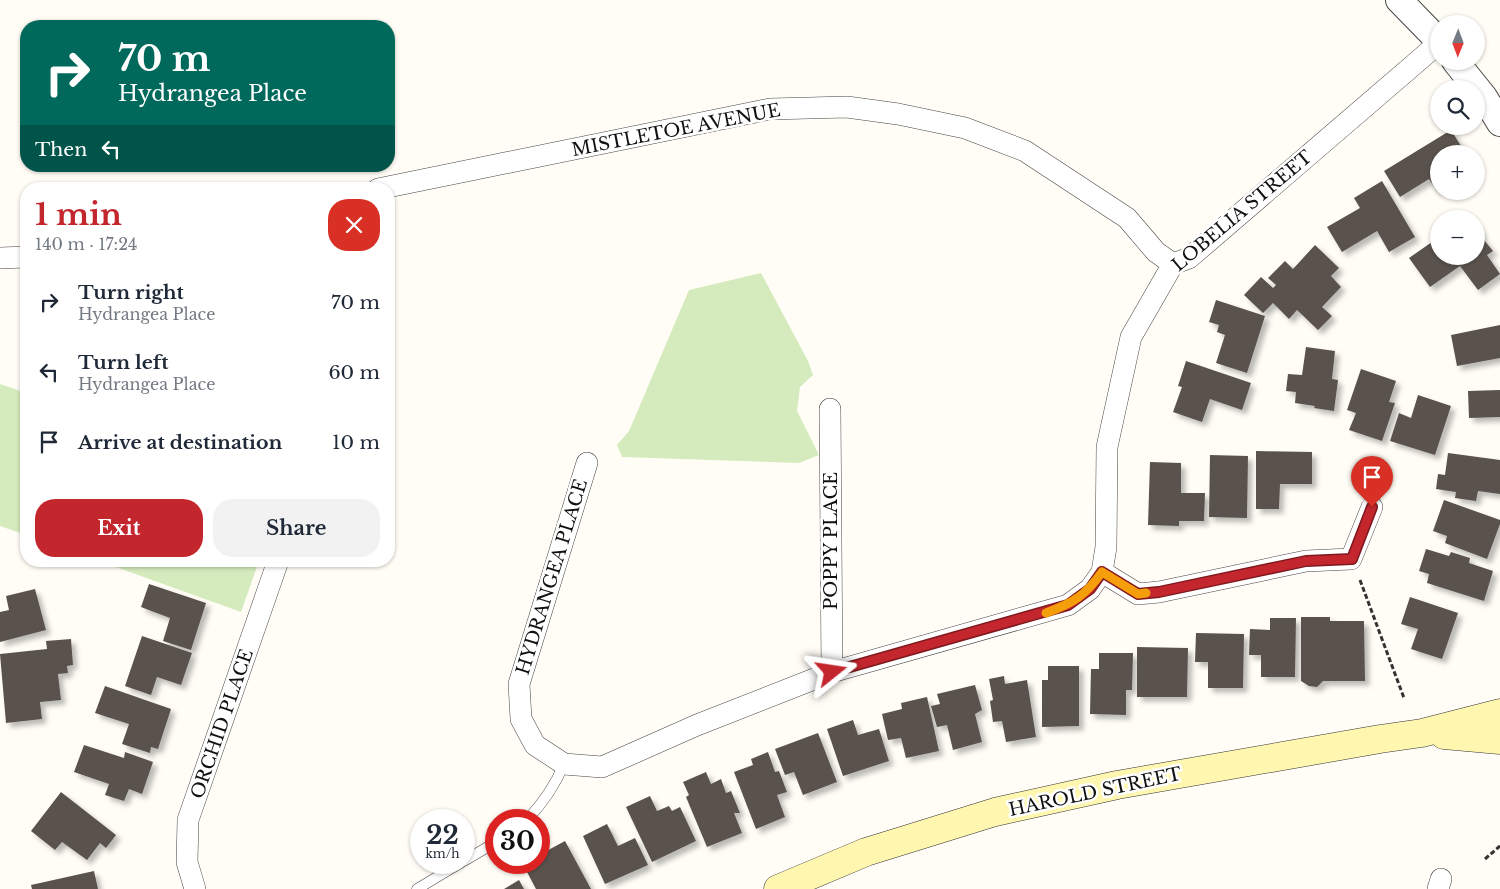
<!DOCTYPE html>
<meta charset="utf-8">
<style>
body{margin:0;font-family:"Libre Baskerville",serif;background:#f2f2f3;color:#1f2937;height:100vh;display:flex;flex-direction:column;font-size:19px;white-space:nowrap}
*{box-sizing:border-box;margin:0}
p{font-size:16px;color:#747a83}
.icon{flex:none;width:28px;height:28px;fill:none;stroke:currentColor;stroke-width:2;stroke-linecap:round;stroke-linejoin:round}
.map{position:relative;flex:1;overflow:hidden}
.panel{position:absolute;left:20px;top:182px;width:375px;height:385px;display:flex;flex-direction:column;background:#fff;border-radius:20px;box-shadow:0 1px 4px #0004}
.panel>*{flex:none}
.top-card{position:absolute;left:20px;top:20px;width:375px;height:152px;border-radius:20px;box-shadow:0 1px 4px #0004;background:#00695c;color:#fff;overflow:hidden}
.needle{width:32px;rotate:181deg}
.fabs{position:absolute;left:1430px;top:15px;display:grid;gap:10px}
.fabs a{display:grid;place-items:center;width:55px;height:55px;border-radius:50%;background:#fff;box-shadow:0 1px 4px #0004;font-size:25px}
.speed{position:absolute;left:410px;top:809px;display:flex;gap:10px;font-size:25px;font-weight:700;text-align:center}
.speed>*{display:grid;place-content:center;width:65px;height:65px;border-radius:50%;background:#fff;box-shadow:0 1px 4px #0004;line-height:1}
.speed small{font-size:12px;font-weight:400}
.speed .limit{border:8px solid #d22;background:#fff;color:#111}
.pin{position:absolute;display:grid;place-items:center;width:42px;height:42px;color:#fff;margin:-51px -21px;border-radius:50% 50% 50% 0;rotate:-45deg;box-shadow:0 0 5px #0007}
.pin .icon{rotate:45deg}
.me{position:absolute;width:55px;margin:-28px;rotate:75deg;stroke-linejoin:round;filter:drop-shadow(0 0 4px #0008)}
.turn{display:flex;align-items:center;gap:18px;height:105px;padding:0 15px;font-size:22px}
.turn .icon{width:65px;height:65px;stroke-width:2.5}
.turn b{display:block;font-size:35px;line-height:42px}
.then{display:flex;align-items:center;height:48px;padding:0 15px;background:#0003;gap:10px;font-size:19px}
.round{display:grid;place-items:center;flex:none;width:52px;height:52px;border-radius:20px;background:#f2f2f3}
.headline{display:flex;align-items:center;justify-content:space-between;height:85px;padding:0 15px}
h1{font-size:30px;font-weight:800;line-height:38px;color:#c4262e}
.button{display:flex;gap:10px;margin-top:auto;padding:10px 15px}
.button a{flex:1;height:58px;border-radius:20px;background:#c4262e;color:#fff;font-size:20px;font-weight:800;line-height:58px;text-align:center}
.button a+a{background:#f2f2f3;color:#1f2937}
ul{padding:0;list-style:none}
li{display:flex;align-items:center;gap:15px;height:70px;padding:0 15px}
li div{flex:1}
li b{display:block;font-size:19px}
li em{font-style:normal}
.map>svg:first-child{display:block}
.green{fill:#d5ebbd}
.building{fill:#5a524d;filter:url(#shadow)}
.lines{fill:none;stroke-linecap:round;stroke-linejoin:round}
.service-casing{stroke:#444;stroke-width:11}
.minor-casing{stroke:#444;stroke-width:22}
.tertiary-casing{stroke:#444;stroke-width:28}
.secondary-casing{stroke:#333;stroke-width:29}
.path{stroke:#333;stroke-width:3;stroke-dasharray:5 2.5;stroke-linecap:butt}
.service{stroke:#fff;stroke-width:10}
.minor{stroke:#fff;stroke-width:21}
.tertiary{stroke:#fff;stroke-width:26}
.secondary{stroke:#fff6b0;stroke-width:28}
.route-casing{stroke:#7f191e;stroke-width:12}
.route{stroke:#c4262e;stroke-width:9}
.slow{stroke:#f59e0b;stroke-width:9}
.labels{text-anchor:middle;stroke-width:5;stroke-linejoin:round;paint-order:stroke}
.street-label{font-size:18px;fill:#111;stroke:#fff}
</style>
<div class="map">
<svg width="1500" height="889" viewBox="0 0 1500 889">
<defs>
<filter id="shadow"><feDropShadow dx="4.5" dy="4.5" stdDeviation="2.5" flood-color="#0004"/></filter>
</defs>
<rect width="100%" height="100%" fill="#fffdf5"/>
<path class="green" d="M 761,273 L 808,361 L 813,375 L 800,387 L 797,411 L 819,455 L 799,463 L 622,457 L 617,445 L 629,431 L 689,290 Z
M 0,384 L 26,393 L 26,535 L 0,526 Z
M 99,561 L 259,561 L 241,612 Z"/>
<path class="building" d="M 1451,130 L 1466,154 L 1439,154 L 1439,190 L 1437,191 L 1429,179 L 1400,197 L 1384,171 Z
M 1382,181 L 1415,237 L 1389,252 L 1377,231 L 1342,252 L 1327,227 L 1360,208 L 1354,198 Z
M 1476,225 L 1482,233 L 1480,235 L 1493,251 L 1487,255 L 1500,274 L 1478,290 L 1460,266 L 1430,287 L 1409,258 L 1439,237 L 1439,256 L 1476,256 Z
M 1315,245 L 1339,268 L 1331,276 L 1341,287 L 1322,307 L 1332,316 L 1318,330 L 1297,310 L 1289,319 L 1273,303 L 1263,313 L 1244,295 L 1261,277 L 1273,288 L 1276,285 L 1268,278 L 1285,261 L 1293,269 Z
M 1216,300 L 1265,316 L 1247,373 L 1216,363 L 1225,335 L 1217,332 L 1219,325 L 1209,322 Z
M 1500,325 L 1500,358 L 1457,366 L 1451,335 Z
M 1306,347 L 1335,351 L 1332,379 L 1338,380 L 1334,411 L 1314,408 L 1315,406 L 1295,403 L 1296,392 L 1286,391 L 1288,374 L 1302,375 Z
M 1186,361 L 1251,383 L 1242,410 L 1210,399 L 1202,422 L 1173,412 L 1182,387 L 1178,386 Z
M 1361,369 L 1396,381 L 1389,402 L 1395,403 L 1382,441 L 1349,430 L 1356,413 L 1347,410 Z
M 1500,390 L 1500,417 L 1469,418 L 1468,391 Z
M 1418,395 L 1451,406 L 1435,455 L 1390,441 L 1399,413 L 1411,418 Z
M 1256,451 L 1312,452 L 1312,484 L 1280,484 L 1279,509 L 1256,509 Z
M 1448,453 L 1500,460 L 1500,494 L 1478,491 L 1476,501 L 1455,498 L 1456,492 L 1436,489 L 1438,474 L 1445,475 Z
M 1210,455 L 1248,456 L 1247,518 L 1209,517 Z
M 1150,462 L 1181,463 L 1181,493 L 1205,493 L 1204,521 L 1179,521 L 1179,526 L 1148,525 Z
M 1444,500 L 1500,520 L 1500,524 L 1487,559 L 1445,543 L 1447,536 L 1433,531 Z
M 1426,549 L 1449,556 L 1451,552 L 1470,558 L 1469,563 L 1493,571 L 1484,601 L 1427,583 L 1429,574 L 1419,571 Z
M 149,584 L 206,603 L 191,650 L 163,641 L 170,618 L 141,607 Z
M 35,589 L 46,630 L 0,642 L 0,612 L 9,610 L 6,596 Z
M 1410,597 L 1458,613 L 1442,659 L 1411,649 L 1418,629 L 1401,624 Z
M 1301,617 L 1330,617 L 1330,621 L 1364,621 L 1365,681 L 1323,681 L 1317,687 L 1309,686 L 1301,681 Z
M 1270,618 L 1296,618 L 1295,677 L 1261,677 L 1261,655 L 1249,655 L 1250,629 L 1270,630 Z
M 1196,633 L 1244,634 L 1243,688 L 1208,688 L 1208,662 L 1195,662 Z
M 142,636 L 192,653 L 181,685 L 157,677 L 151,695 L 125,686 Z
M 71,639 L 73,665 L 67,666 L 68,673 L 58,674 L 61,700 L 40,702 L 42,719 L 6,723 L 0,654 L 47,649 L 46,641 Z
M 1137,647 L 1188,648 L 1187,697 L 1137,697 Z
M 1099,653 L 1133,653 L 1132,690 L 1126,690 L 1126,715 L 1090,714 L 1091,669 L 1099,669 Z
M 1048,666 L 1079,666 L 1079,726 L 1042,727 L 1042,680 L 1048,680 Z
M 1004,676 L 1005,684 L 1027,680 L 1036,737 L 1006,742 L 1002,721 L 993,722 L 990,701 L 993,700 L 989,679 Z
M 975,685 L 982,710 L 975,714 L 982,742 L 953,750 L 947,725 L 937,727 L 931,706 L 940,704 L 937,694 Z
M 105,686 L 171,709 L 158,749 L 151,747 L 150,753 L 122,744 L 129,724 L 95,713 Z
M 927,697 L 939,751 L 906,758 L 901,738 L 888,740 L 882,714 L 902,709 L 901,703 Z
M 853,720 L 858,735 L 879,729 L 889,761 L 843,776 L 827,729 Z
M 818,733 L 837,782 L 803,795 L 794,772 L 785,775 L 775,749 Z
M 84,745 L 124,758 L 125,752 L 153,762 L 142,794 L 129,789 L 124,801 L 105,795 L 109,784 L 74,772 Z
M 768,752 L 775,772 L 779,771 L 787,792 L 777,795 L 785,817 L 756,829 L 734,772 L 753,765 L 751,759 Z
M 706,772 L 711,784 L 721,779 L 726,793 L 731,791 L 740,813 L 734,813 L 742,833 L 707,847 L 686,797 L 689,795 L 683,782 Z
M 61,792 L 116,835 L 106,848 L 100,843 L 87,860 L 62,842 L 55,850 L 31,831 Z
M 650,796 L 657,811 L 669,806 L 672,811 L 680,807 L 696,841 L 652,862 L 626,807 Z
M 607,824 L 618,846 L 635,838 L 648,865 L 605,884 L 583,836 Z
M 565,841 L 591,889 L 536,889 L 527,872 L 536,868 L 533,862 L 539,862 L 539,855 Z
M 94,871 L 98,889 L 32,889 L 31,885 Z
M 519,880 L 524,889 L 504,889 Z"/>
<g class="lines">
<defs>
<path id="service" d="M 527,820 C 543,803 555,786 564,764
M 464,861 L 496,842
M 417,889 L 462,862"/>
<path id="minor" d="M 378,189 L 770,109 L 847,107 L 898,114 L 965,128 L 1025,151 L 1127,218 L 1156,252 L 1173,264
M 0,258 L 26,257
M 830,409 L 832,672
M 587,463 L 519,684 L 521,719 L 535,745 L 564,764 L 602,767 L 697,725 L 832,672 L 1068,605 L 1090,589 L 1102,572 L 1106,547 L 1107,447 L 1131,337 L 1173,264 L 1189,258 L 1439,43
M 1102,572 L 1138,594 L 1159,592 L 1306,561 L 1351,559 L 1372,507
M 195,889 L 187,862 L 188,820 L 278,561
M 1438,889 L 1441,879"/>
<path id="tertiary" d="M 1399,0 L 1439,41
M 1455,61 L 1484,97 L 1500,123"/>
<path id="secondary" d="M 1444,735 L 1500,740
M 778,889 L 866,852 L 995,812 L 1117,785 L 1380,739 L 1422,733 L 1500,713"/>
</defs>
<use href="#service" class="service-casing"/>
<use href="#minor" class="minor-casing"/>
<use href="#tertiary" class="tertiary-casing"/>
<use href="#secondary" class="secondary-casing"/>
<path class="path" d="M 1360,580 L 1404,698
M 1485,859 L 1500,846"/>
<use href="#service" class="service"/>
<use href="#minor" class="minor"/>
<use href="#tertiary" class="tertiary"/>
<use href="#secondary" class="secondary"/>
</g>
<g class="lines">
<defs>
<path id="route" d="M 832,672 L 1068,605 L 1090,589 L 1102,572 L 1138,594 L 1159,592 L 1306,561 L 1352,559 L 1372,507"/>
</defs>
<use href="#route" class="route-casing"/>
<use href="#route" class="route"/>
<path class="slow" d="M 1046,613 C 1073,603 1085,596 1102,572 L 1138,594 L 1146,593"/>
</g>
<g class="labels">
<g class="street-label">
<text transform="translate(676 130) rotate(-11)" y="6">MISTLETOE AVENUE</text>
<text transform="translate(1242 211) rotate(-40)" y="6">LOBELIA STREET</text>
<text transform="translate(831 541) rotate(-90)" y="6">POPPY PLACE</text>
<text transform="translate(552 577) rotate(-73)" y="6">HYDRANGEA PLACE</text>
<text transform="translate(222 724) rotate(-71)" y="6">ORCHID PLACE</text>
<text transform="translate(1095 792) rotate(-12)" y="6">HAROLD STREET</text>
</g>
</g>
</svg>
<div class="fabs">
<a><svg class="needle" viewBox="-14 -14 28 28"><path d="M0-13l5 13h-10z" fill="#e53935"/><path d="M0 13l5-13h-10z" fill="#747a83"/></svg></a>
<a><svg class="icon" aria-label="search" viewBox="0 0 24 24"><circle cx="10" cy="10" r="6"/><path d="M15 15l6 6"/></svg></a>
<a>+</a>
<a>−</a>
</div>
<div class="speed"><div>22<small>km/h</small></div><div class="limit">30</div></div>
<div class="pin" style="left:1372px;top:507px;background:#d93025"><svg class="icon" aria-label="arrive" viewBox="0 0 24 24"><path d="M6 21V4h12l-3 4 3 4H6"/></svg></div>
<svg class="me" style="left:832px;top:672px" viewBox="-20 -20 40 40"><path d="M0-17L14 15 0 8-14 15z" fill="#c4262e" stroke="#fff" stroke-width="4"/></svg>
<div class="top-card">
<div class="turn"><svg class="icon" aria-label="right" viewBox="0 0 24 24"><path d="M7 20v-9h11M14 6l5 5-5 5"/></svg><div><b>70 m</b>Hydrangea Place</div></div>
<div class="then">Then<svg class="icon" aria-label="left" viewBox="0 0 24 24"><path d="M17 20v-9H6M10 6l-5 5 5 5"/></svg></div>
</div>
<section class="panel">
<div class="headline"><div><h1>1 min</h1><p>140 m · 17:24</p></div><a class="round" style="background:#d93025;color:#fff"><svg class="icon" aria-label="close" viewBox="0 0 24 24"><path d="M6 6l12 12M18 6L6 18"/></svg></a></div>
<ul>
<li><svg class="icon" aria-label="right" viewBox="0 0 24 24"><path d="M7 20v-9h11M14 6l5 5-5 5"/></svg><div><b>Turn right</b><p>Hydrangea Place</p></div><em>70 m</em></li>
<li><svg class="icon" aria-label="left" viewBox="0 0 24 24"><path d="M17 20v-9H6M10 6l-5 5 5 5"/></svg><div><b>Turn left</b><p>Hydrangea Place</p></div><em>60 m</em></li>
<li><svg class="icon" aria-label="arrive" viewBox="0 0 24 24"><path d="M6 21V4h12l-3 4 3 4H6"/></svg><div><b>Arrive at destination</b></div><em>10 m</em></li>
</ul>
<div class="button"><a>Exit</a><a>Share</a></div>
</section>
</div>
